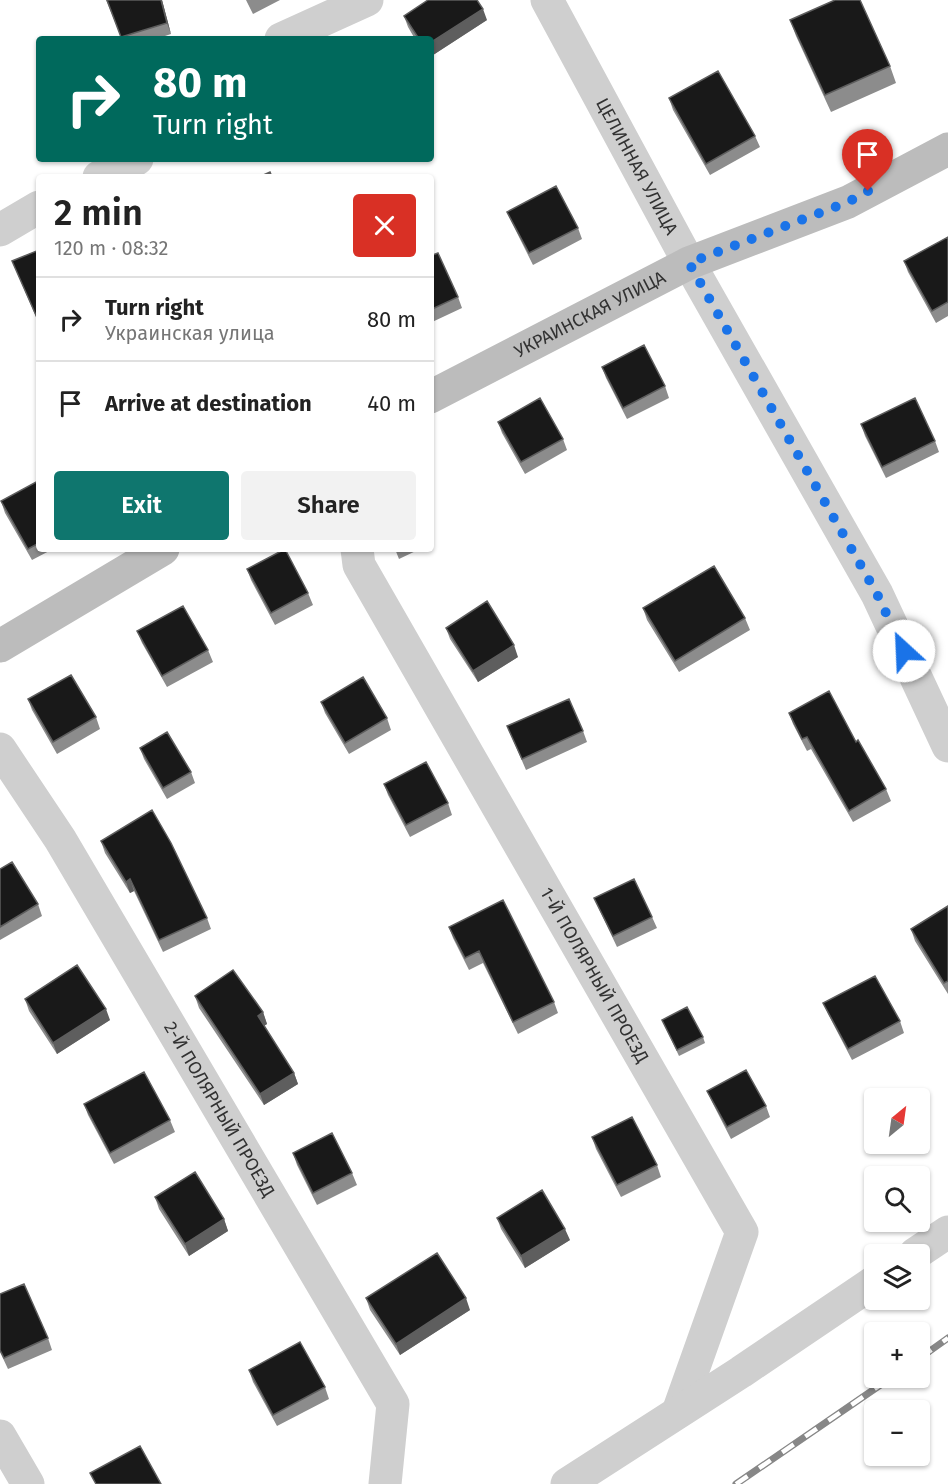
<!DOCTYPE html>
<meta charset="utf-8">
<style>
body{margin:0;font-family:"Fira Sans",sans-serif;background:#f2f2f2;color:#222;height:100vh;display:flex;flex-direction:column;font-size:22px;white-space:nowrap}
*{box-sizing:border-box;margin:0}
p{font-size:20px;color:#767676}
.icon{flex:none;width:33px;height:33px;fill:none;stroke:currentColor;stroke-width:2;stroke-linecap:round;stroke-linejoin:round}
.map{position:relative;flex:1;overflow:hidden}
.panel{position:absolute;left:36px;top:174px;width:398px;height:378px;display:flex;flex-direction:column;background:#fff;border-radius:6px;box-shadow:0 2px 4px #0004}
.panel>*{flex:none}
.banner{position:absolute;left:36px;top:36px;width:398px;height:126px;border-radius:6px;box-shadow:0 2px 4px #0004;background:#00695c;color:#fff;overflow:hidden}
.needle{width:39px;rotate:29deg}
.tools{position:absolute;left:864px;top:1088px;display:grid;gap:12px}
.tools a{display:grid;place-items:center;width:66px;height:66px;border-radius:6px;background:#fff;box-shadow:0 2px 4px #0004;font-size:30px}
.pin{position:absolute;display:grid;place-items:center;width:51px;height:51px;color:#fff;margin:-62px -26px;border-radius:50% 50% 50% 0;rotate:-45deg;box-shadow:0 0 6px #0007}
.pin .icon{rotate:45deg}
.me{position:absolute;width:66px;margin:-33px;rotate:335deg;stroke-linejoin:round;filter:drop-shadow(0 0 4px #0008)}
.turn{display:flex;align-items:center;gap:21px;height:126px;padding:0 18px;font-size:27px}
.turn .icon{width:78px;height:78px;stroke-width:2.5}
.turn b{display:block;font-size:42px;line-height:51px}
.round{display:grid;place-items:center;flex:none;width:63px;height:63px;border-radius:6px;background:#f2f2f2}
.summary{display:flex;align-items:center;justify-content:space-between;height:102px;padding:0 18px}
h1{font-size:36px;font-weight:600;line-height:45px}
.button{display:flex;gap:12px;margin-top:auto;padding:12px 18px}
.button a{flex:1;height:69px;border-radius:6px;background:#0f766e;color:#fff;font-size:24px;font-weight:600;line-height:69px;text-align:center}
.button a+a{background:#f2f2f2;color:#222}
ul{padding:0;list-style:none}
li{display:flex;align-items:center;gap:18px;height:84px;padding:0 18px;border-top:2px solid #e0e0e0}
li div{flex:1}
li b{display:block;font-size:22px}
li em{font-style:normal}
.map>svg:first-child{display:block}
.lines{fill:none;stroke-linecap:round;stroke-linejoin:round}
.street{stroke:#cfcfcf;stroke-width:33}
.secondary{stroke:#bcbcbc;stroke-width:33}
.rail-casing{stroke:#878787;stroke-width:7}
.rail{stroke:#fff;stroke-width:4.5;stroke-dasharray:14;stroke-linecap:butt}
.wall{fill:#8c8c8c}
.shaded-wall{fill:#5e5e5e}
.building{fill:#191919;stroke:#5e5e5e;stroke-width:1.5}
.route{stroke:#1a73e8;stroke-width:10;stroke-dasharray:0 18}
.labels{text-anchor:middle;stroke-width:6;stroke-linejoin:round;paint-order:stroke}
.street-label{font-size:18px;fill:#323232;stroke:#fff}
</style>
<div class="map">
<svg width="948" height="1484" viewBox="0 0 948 1484">
<rect width="100%" height="100%" fill="#fff"/>
<g class="lines">
<g class="street">
<path id="s1" d="M 547,0 L 689,263 L 877,594 L 948,746"/>
<path d="M 281,39 L 367,0"/>
<path d="M 99,177 L 137,159"/>
<path d="M 0,230 L 39,207"/>
<path id="s2" d="M 357,549 L 359,565 L 742,1232 L 678,1412"/>
<path id="s3" d="M 0,749 L 60,839 L 393,1404 L 385,1484"/>
<path d="M 915,1254 L 948,1232"/>
<path d="M 0,1436 L 28,1484"/>
<path d="M 567,1484 L 741,1372 L 874,1282"/>
</g>
<g class="secondary">
<path id="s4" d="M 430,397 L 689,263 L 848,202 L 948,149"/>
<path d="M 0,646 L 163,549"/>
</g>
<defs>
<path id="rail" d="M 920,1358 L 948,1338
M 736,1484 L 892,1377"/>
</defs>
<use href="#rail" class="rail-casing"/>
<use href="#rail" class="rail"/>
</g>
<path class="wall" d="M 106,0 L 162,0 L 171,34 L 156,39 L 122,39 Z
M 246,0 L 280,0 L 253,14 Z
M 404,16 L 487,20 L 430,57 L 430,39 L 415,39 L 408,27 Z
M 790,20 L 890,66 L 896,83 L 831,112 L 796,36 Z
M 669,98 L 755,136 L 760,147 L 710,175 L 673,110 Z
M 507,212 L 578,228 L 582,239 L 533,265 L 512,223 Z
M 948,237 L 948,316 L 936,323 L 908,272 L 904,261 Z
M 39,250 L 39,324 L 12,261 Z
M 430,256 L 458,297 L 462,308 L 430,323 Z
M 602,367 L 665,386 L 669,398 L 627,419 L 606,378 Z
M 498,422 L 563,439 L 567,450 L 525,474 L 502,433 Z
M 861,424 L 935,441 L 939,452 L 886,478 L 865,436 Z
M 39,483 L 39,549 L 53,549 L 32,560 L 5,513 L 1,501 Z
M 395,549 L 420,549 L 399,559 Z
M 247,569 L 308,593 L 313,605 L 275,625 L 251,580 Z
M 643,608 L 745,618 L 750,630 L 679,672 L 647,620 Z
M 446,628 L 518,657 L 478,682 L 450,639 Z
M 137,631 L 208,650 L 213,662 L 167,687 L 142,643 Z
M 28,699 L 96,717 L 100,729 L 57,754 L 32,710 Z
M 321,702 L 387,718 L 391,730 L 349,754 L 325,713 Z
M 789,713 L 856,742 L 886,789 L 891,801 L 853,822 L 811,749 L 807,751 L 793,724 Z
M 507,726 L 583,731 L 587,742 L 526,770 Z
M 140,748 L 191,772 L 195,783 L 167,799 L 144,759 Z
M 384,784 L 448,803 L 452,815 L 410,837 L 388,795 Z
M 101,841 L 207,918 L 211,929 L 163,952 L 134,891 L 130,893 L 105,853 Z
M 0,869 L 38,904 L 42,916 L 0,940 Z
M 594,898 L 652,917 L 657,928 L 617,947 L 599,909 Z
M 948,906 L 948,994 L 915,941 L 911,929 Z
M 449,927 L 554,1002 L 558,1013 L 518,1034 L 483,963 L 469,970 L 453,938 Z
M 195,996 L 263,1012 L 267,1024 L 264,1026 L 294,1073 L 298,1084 L 264,1105 L 199,1008 Z
M 25,999 L 110,1020 L 57,1054 L 29,1011 Z
M 823,1003 L 900,1021 L 904,1033 L 852,1060 L 828,1014 Z
M 662,1020 L 703,1037 L 705,1043 L 679,1056 Z
M 707,1091 L 766,1106 L 770,1117 L 731,1139 L 712,1102 Z
M 84,1104 L 170,1120 L 175,1132 L 114,1164 L 88,1115 Z
M 592,1137 L 657,1165 L 661,1177 L 621,1197 L 596,1149 Z
M 293,1153 L 352,1173 L 357,1185 L 317,1205 L 297,1165 Z
M 155,1197 L 224,1219 L 228,1231 L 189,1256 L 159,1209 Z
M 497,1218 L 570,1240 L 525,1268 L 501,1229 Z
M 0,1294 L 48,1338 L 52,1350 L 8,1369 L 0,1352 Z
M 366,1298 L 470,1310 L 400,1355 L 370,1310 Z
M 249,1370 L 325,1387 L 329,1399 L 277,1426 L 253,1382 Z"/>
<path class="shaded-wall" d="M 161,0 L 162,0 L 171,34 L 167,23 Z
M 483,9 L 487,20 L 430,57 L 430,43 Z
M 514,645 L 518,657 L 478,682 L 473,671 Z
M 130,879 L 134,891 L 130,893 L 126,882 Z
M 106,1009 L 110,1020 L 57,1054 L 53,1043 Z
M 263,1012 L 267,1024 L 262,1027 L 258,1016 Z
M 294,1073 L 298,1084 L 264,1105 L 260,1094 Z
M 224,1219 L 228,1231 L 189,1256 L 185,1244 Z
M 565,1229 L 570,1240 L 525,1268 L 521,1256 Z
M 466,1298 L 470,1310 L 400,1355 L 396,1344 Z"/>
<path class="building" d="M 107,0 L 161,0 L 167,23 L 121,37 Z
M 428,0 L 477,0 L 483,9 L 430,43 L 430,39 L 419,39 L 404,16 Z
M 835,0 L 860,0 L 890,66 L 825,95 L 790,20 Z
M 718,71 L 755,136 L 706,164 L 669,98 Z
M 270,172 L 272,177 L 259,177 Z
M 556,186 L 578,228 L 529,253 L 507,212 Z
M 948,237 L 948,302 L 932,311 L 904,261 Z
M 39,250 L 39,322 L 12,261 Z
M 438,253 L 458,297 L 430,310 L 430,256 Z
M 644,345 L 665,386 L 623,408 L 602,367 Z
M 540,398 L 563,439 L 521,462 L 498,422 Z
M 915,398 L 935,441 L 882,467 L 861,424 Z
M 38,481 L 39,483 L 39,543 L 28,549 L 1,501 Z
M 285,549 L 308,593 L 271,613 L 247,569 Z
M 714,566 L 745,618 L 675,661 L 643,608 Z
M 487,601 L 514,645 L 473,671 L 446,628 Z
M 183,606 L 208,650 L 162,676 L 137,631 Z
M 71,675 L 96,717 L 53,742 L 28,699 Z
M 363,677 L 387,718 L 345,743 L 321,702 Z
M 829,691 L 856,742 L 858,740 L 886,789 L 849,811 L 807,737 L 802,739 L 789,713 Z
M 569,699 L 583,731 L 522,759 L 507,726 Z
M 167,732 L 191,772 L 163,788 L 140,748 Z
M 426,762 L 448,803 L 406,825 L 384,784 Z
M 152,810 L 171,843 L 207,918 L 159,940 L 130,879 L 126,882 L 101,841 Z
M 12,862 L 38,904 L 0,927 L 0,869 Z
M 634,879 L 652,917 L 613,936 L 594,898 Z
M 503,900 L 554,1002 L 513,1022 L 479,951 L 465,958 L 449,927 Z
M 948,906 L 948,981 L 944,983 L 911,929 Z
M 77,965 L 106,1009 L 53,1043 L 25,999 Z
M 233,970 L 263,1012 L 258,1016 L 294,1073 L 260,1094 L 195,996 Z
M 875,976 L 900,1021 L 848,1049 L 823,1003 Z
M 687,1007 L 703,1037 L 677,1050 L 662,1020 Z
M 746,1070 L 766,1106 L 727,1127 L 707,1091 Z
M 144,1072 L 170,1120 L 110,1153 L 84,1104 Z
M 632,1117 L 657,1165 L 617,1185 L 592,1137 Z
M 332,1133 L 352,1173 L 313,1193 L 293,1153 Z
M 195,1172 L 224,1219 L 185,1244 L 155,1197 Z
M 542,1190 L 565,1229 L 521,1256 L 497,1218 Z
M 437,1253 L 466,1298 L 396,1344 L 366,1298 Z
M 24,1284 L 48,1338 L 4,1358 L 0,1350 L 0,1294 Z
M 300,1342 L 325,1387 L 273,1415 L 249,1370 Z
M 140,1446 L 161,1484 L 96,1484 L 90,1473 Z"/>
<g class="lines">
<path class="route" d="M 868,191 L 848,202 L 689,263 L 877,594 L 904,651"/>
</g>
<g class="labels">
<g class="street-label">
<text dy="6" stroke="none"><textPath href="#s1" startOffset="189">ЦЕЛИННАЯ УЛИЦА</textPath></text>
<text dy="6" stroke="none"><textPath href="#s4" startOffset="180">УКРАИНСКАЯ УЛИЦА</textPath></text>
<text dy="6" stroke="none"><textPath href="#s2" startOffset="489">1-Й ПОЛЯРНЫЙ ПРОЕЗД</textPath></text>
<text dy="6" stroke="none"><textPath href="#s3" startOffset="422">2-Й ПОЛЯРНЫЙ ПРОЕЗД</textPath></text>
</g>
</g>
</svg>
<div class="tools">
<a><svg class="needle" viewBox="-14 -14 28 28"><path d="M0-13l5 13h-10z" fill="#e53935"/><path d="M0 13l5-13h-10z" fill="#767676"/></svg></a>
<a><svg class="icon" aria-label="search" viewBox="0 0 24 24"><circle cx="10" cy="10" r="6"/><path d="M15 15l6 6"/></svg></a>
<a><svg class="icon" aria-label="layers" viewBox="0 0 24 24"><path d="M12 4l9 5-9 5-9-5zM3 14l9 5 9-5"/></svg></a>
<a>+</a>
<a>−</a>
</div>
<div class="pin" style="left:868px;top:191px;background:#d93025"><svg class="icon" aria-label="arrive" viewBox="0 0 24 24"><path d="M6 21V4h12l-3 4 3 4H6"/></svg></div>
<svg class="me" style="left:904px;top:651px" viewBox="-20 -20 40 40"><circle r="19" fill="#fff"/><path d="M0-13L10 11 0 6-10 11z" fill="#1a73e8"/></svg>
<div class="banner">
<div class="turn"><svg class="icon" aria-label="right" viewBox="0 0 24 24"><path d="M7 20v-9h11M14 6l5 5-5 5"/></svg><div><b>80 m</b>Turn right</div></div>
</div>
<section class="panel">
<div class="summary"><div><h1>2 min</h1><p>120 m · 08:32</p></div><a class="round" style="background:#d93025;color:#fff"><svg class="icon" aria-label="close" viewBox="0 0 24 24"><path d="M6 6l12 12M18 6L6 18"/></svg></a></div>
<ul>
<li><svg class="icon" aria-label="right" viewBox="0 0 24 24"><path d="M7 20v-9h11M14 6l5 5-5 5"/></svg><div><b>Turn right</b><p>Украинская улица</p></div><em>80 m</em></li>
<li><svg class="icon" aria-label="arrive" viewBox="0 0 24 24"><path d="M6 21V4h12l-3 4 3 4H6"/></svg><div><b>Arrive at destination</b></div><em>40 m</em></li>
</ul>
<div class="button"><a>Exit</a><a>Share</a></div>
</section>
</div>
